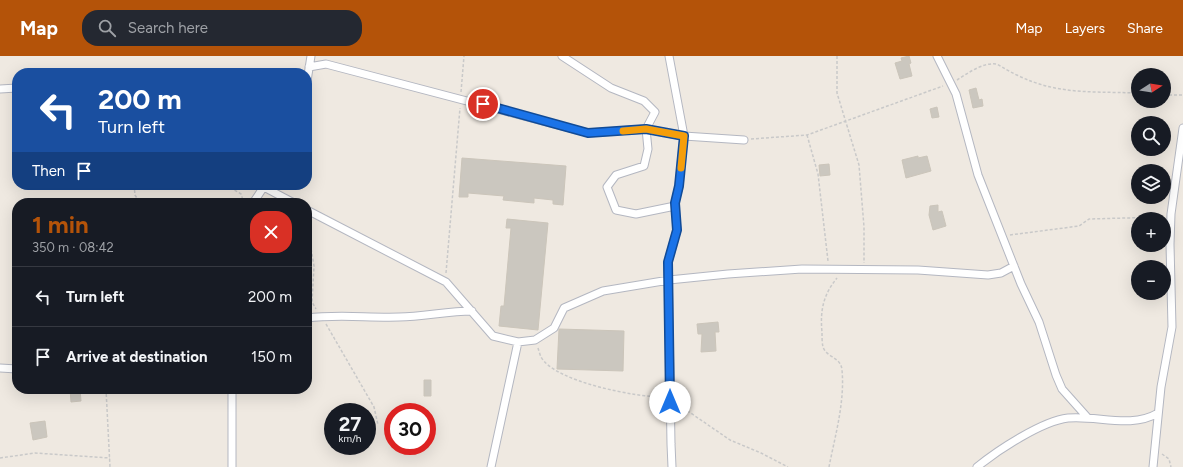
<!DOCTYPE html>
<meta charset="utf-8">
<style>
body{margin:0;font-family:Figtree,sans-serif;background:#242831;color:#f1f3f6;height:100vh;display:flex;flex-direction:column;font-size:15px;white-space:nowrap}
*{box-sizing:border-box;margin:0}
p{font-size:13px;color:#9ea1a6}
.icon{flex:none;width:22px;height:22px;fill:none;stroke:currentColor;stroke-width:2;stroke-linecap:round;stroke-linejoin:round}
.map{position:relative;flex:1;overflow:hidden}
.panel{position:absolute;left:12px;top:142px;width:300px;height:196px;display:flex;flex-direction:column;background:#171b24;border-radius:16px;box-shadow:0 4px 16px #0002}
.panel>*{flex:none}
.guide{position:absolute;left:12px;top:12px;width:300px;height:122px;border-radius:16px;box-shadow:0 4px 16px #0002;background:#1a4fa0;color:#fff;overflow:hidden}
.needle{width:26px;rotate:78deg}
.buttons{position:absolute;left:1131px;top:12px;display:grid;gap:8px}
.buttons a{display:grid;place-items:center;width:40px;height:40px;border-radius:50%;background:#171b24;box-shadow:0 4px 16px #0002;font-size:20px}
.speed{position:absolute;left:324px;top:347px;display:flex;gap:8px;font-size:20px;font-weight:700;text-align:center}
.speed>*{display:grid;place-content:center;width:52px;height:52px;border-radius:50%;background:#171b24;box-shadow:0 4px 16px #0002;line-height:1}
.speed small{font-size:10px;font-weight:400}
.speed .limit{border:6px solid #d22;background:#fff;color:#111}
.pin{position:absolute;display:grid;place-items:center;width:34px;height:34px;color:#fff;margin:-17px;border:2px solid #fff;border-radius:50%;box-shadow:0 1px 4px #0007}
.me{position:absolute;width:44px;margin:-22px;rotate:0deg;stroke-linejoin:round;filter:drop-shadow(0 0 3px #0008)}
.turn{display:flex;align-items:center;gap:14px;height:84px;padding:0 20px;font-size:18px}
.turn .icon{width:52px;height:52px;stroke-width:2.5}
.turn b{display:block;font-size:28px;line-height:34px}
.then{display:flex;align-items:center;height:38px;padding:0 20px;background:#0003;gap:8px;font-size:15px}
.round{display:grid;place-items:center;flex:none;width:42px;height:42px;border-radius:16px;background:#242831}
.headline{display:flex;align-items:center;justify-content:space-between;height:68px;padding:0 20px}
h1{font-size:24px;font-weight:700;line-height:30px;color:#b45309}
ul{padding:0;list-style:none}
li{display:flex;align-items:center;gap:12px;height:60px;padding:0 20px;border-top:1px solid #363941}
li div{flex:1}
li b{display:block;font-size:15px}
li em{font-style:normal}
header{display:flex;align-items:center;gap:24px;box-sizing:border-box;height:56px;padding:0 20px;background:#b45309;color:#fff}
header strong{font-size:19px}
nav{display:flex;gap:22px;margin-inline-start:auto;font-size:14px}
.search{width:280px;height:36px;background:#242831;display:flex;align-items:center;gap:10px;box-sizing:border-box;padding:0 14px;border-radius:16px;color:#9ea1a6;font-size:15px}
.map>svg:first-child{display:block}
.building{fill:#cbc7bf;stroke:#cbc5ba}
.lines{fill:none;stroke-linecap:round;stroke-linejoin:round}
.street-casing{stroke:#b4b7c1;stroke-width:9}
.path{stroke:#c9c9c9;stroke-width:1.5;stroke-dasharray:3 2;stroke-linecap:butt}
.street{stroke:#fff;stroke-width:7}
.route-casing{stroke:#114b97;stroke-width:10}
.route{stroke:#1a73e8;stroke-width:7}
.slow{stroke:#f59e0b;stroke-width:7}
</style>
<header>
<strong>Map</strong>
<div class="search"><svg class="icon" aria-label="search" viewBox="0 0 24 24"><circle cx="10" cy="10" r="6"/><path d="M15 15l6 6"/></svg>Search here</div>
<nav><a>Map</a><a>Layers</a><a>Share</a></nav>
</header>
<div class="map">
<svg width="1183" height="411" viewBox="0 0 1183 411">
<rect width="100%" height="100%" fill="#efe9e1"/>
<path class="building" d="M 909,0 L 911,7 L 909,8 L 912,20 L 900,23 L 895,7 L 902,5 L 901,2 Z
M 976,32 L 979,44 L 982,43 L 983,50 L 973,52 L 969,34 Z
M 937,51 L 939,61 L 932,62 L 930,53 Z
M 918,100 L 918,102 L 927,100 L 931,115 L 906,122 L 902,104 Z
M 462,102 L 566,110 L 563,149 L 553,148 L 553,144 L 534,142 L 534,147 L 503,144 L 504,140 L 468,137 L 468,141 L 459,141 Z
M 829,108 L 830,119 L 820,120 L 819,109 Z
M 938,149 L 938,156 L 942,155 L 946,170 L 933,174 L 929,159 L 930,150 Z
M 507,163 L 548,167 L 538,274 L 499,270 L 501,250 L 504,250 L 511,172 L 506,172 Z
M 718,266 L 719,276 L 715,276 L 716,295 L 701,296 L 702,278 L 698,278 L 697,268 Z
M 559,273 L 624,275 L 623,315 L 557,313 Z
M 424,324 L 431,324 L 431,340 L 424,340 Z
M 70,333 L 80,333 L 81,345 L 71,346 Z
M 45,365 L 47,381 L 33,384 L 30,367 Z"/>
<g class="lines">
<defs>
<path id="street" d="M 562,0 L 611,32 L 644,45 L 655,56 L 646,73 L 648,93 L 644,110 L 616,119 L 607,131 L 616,154 L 636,158 L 675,150
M 669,0 L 684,80 L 679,130 L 675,147 L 677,174 L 668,206 L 671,388 L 672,411
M 937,0 L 956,38 L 978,119 L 1021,228 L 1039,266 L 1056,319 L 1062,333 L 1087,361
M 309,11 L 326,8 L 588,77 L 646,73 L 684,80 L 744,84
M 307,25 L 311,0
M 0,33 L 17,32
M 260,129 L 294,147
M 253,147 L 265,129
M 307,154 L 446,226 L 493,280 L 518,286 L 535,284 L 554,272 L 564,252 L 603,235 L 669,224 L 728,218 L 802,213 L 918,214 L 988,219 L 1001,217 L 1014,210
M 307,262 C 338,258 368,262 399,261 C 423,261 447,255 472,255
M 0,312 L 17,313
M 232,333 L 232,411
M 491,411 L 518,286
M 977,411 C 998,394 1042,365 1068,362 C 1097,359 1131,373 1158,357
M 1153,411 L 1161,331 L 1172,271 L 1170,188 L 1171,158 L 1183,72"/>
</defs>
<use href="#street" class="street-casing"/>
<path class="path" d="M 837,0 L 837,37 L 859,109 L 864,171 L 864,207
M 279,17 L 301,13
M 957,24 C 968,17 983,6 997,8 C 1048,40 1082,35 1138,37
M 461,36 L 464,0
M 1164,39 L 1183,39
M 807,79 L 818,118 L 828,205
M 751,83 L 807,79 L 943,30
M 134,129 L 135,139 L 140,147
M 226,129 L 241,138 L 244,147
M 1010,179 L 1079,170 L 1089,163 L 1163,161
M 307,180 L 309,180 L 314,210 L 312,246 L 316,253
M 446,217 L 460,52
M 326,268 L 374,351 L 378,369
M 538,292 C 539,295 540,299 541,301 C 555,326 636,341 662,341
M 106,333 L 110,411
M 679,349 L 730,384 L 761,397 L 788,411
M 1162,398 L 1169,403 L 1171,411
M 0,402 L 35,397 L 110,402
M 829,411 C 835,380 845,346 842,314 C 841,301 827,302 823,291 C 822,287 822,281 822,276 C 820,255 823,239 837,222"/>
<use href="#street" class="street"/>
</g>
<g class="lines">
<defs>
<path id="route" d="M 483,48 L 588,77 L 646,73 L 684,80 L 679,130 L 675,147 L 677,174 L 668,206 L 670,346"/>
</defs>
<use href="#route" class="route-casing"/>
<use href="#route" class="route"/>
<path class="slow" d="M 623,75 L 646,73 L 684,80 L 681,112"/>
</g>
</svg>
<div class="buttons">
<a><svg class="needle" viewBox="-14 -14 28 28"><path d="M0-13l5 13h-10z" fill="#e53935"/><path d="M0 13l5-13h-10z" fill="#9ea1a6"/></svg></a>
<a><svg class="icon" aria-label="search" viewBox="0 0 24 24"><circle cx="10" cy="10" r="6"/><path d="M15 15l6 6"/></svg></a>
<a><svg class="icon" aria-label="layers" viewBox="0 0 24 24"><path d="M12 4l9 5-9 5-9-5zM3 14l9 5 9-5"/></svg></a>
<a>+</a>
<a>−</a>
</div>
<div class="speed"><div>27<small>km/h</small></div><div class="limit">30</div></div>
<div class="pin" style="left:483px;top:48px;background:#d93025"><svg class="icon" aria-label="arrive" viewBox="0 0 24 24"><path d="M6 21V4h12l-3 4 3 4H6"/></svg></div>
<svg class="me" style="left:670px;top:346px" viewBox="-20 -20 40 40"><circle r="19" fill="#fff"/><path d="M0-13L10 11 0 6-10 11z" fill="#1a73e8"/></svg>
<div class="guide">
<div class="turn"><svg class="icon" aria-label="left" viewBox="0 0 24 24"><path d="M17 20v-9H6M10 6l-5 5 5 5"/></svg><div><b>200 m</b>Turn left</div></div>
<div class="then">Then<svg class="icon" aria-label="arrive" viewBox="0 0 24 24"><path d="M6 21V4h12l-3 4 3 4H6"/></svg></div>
</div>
<section class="panel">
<div class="headline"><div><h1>1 min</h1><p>350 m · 08:42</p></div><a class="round" style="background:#d93025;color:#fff"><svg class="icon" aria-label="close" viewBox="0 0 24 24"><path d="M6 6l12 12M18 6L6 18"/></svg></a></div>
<ul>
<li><svg class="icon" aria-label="left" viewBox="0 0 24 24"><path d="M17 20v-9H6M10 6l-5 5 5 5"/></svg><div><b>Turn left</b></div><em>200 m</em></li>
<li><svg class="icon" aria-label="arrive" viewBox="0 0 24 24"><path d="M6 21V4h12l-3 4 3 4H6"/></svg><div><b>Arrive at destination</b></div><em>150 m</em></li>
</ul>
</section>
</div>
